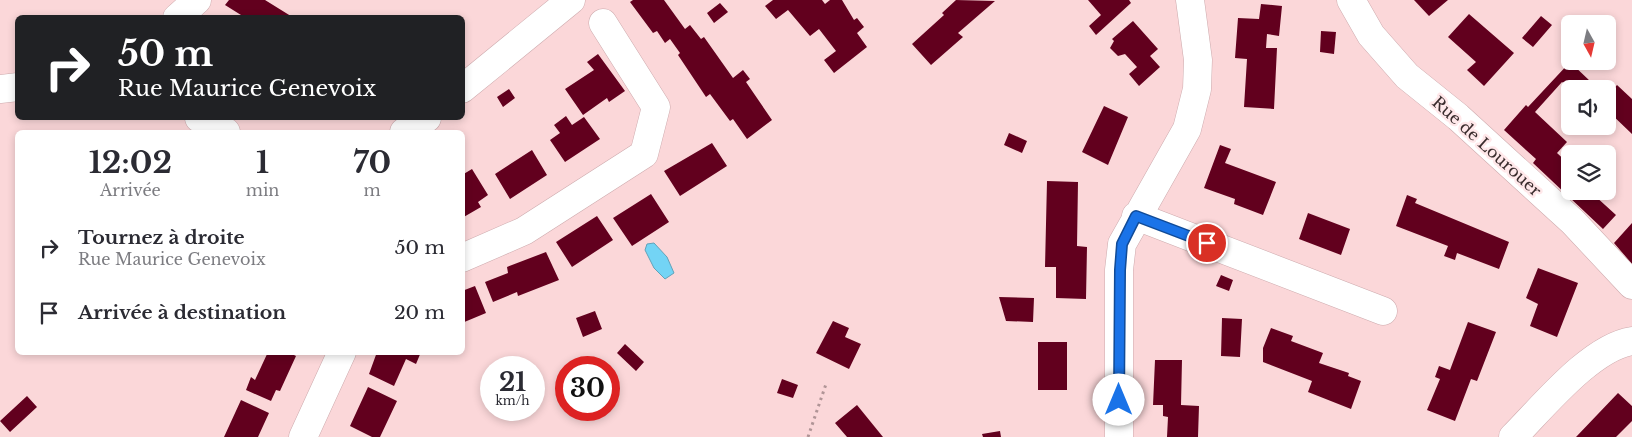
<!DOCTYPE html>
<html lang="fr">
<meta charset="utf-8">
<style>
body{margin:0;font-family:"Libre Baskerville",serif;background:#f2f2f3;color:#2b2b33;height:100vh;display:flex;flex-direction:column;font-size:19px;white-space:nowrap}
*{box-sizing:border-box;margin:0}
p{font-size:16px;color:#7c7c81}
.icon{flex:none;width:28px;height:28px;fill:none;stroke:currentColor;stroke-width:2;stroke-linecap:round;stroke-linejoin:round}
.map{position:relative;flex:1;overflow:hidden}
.sheet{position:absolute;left:15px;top:130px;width:450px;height:225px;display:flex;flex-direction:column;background:#fff;border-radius:8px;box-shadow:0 2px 8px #0003}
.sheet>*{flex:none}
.guide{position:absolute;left:15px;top:15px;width:450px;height:105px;border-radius:8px;box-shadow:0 2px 8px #0003;background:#202124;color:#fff;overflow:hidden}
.needle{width:32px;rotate:172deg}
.fabs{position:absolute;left:1561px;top:15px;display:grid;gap:10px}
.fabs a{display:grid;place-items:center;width:55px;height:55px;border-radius:8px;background:#fff;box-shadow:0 2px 8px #0003;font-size:25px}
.speed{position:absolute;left:480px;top:356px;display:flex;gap:10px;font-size:25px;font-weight:700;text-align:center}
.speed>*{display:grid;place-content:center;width:65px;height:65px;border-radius:50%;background:#fff;box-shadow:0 2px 8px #0003;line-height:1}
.speed small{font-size:12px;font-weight:400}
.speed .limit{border:8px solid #d22;background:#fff;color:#111}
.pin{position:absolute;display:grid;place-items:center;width:42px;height:42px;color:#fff;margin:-21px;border:2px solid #fff;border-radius:50%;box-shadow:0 1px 5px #0007}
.me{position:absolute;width:55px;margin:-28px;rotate:0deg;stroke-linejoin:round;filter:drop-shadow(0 0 4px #0008)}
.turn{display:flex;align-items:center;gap:18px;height:105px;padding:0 20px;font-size:22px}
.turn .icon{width:65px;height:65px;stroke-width:2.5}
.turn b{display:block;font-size:35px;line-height:42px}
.eta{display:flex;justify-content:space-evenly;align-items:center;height:85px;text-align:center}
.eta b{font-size:30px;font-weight:700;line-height:35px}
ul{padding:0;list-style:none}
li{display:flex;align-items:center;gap:15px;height:65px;padding:0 20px}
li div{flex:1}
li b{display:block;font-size:19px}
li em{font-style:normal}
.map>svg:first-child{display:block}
.water{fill:#73d4f5;stroke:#62a2b9}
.building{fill:#62001e}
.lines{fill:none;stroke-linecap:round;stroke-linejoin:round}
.minor-casing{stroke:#cdaaad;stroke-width:29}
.path{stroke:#b09496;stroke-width:3;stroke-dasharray:2.5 4;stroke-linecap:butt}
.minor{stroke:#fff;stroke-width:28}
.route-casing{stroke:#114b97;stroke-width:12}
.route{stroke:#1a73e8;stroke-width:9}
.labels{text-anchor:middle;stroke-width:5;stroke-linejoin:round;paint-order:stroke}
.street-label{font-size:16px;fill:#3b2d2e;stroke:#ffe8ea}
</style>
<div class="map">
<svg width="1632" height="437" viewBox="0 0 1632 437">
<rect width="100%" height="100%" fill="#fbd7d9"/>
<path class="water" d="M 654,243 L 667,257 L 674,273 L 665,279 L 654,268 L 645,250 L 647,244 Z"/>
<path class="building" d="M 229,0 L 265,0 L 294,18 L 240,18 L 241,15 L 225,5 Z
M 633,0 L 664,0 L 685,29 L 690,25 L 701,39 L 704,37 L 733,78 L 743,70 L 750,79 L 746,82 L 772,120 L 747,139 L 733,119 L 730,121 L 710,94 L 706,97 L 678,55 L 680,53 L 670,39 L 665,43 L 657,31 L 653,33 L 630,2 Z
M 773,0 L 822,0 L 825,4 L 830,0 L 842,0 L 854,20 L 857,18 L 864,27 L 857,33 L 867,47 L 834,73 L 824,60 L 836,51 L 819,29 L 810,36 L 788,10 L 776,19 L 765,6 Z
M 956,0 L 995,1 L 958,33 L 963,37 L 931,65 L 912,44 L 944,15 L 942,13 Z
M 1088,0 L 1129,0 L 1131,3 L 1096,35 L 1089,26 L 1101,15 Z
M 1414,0 L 1448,0 L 1429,16 Z
M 720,3 L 728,12 L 714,23 L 707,13 Z
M 1261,4 L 1282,6 L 1279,36 L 1267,34 L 1266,48 L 1277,48 L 1274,109 L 1244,107 L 1247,59 L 1235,58 L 1238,18 L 1259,19 Z
M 1469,14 L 1514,53 L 1484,86 L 1467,70 L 1476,62 L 1448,37 Z
M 1541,16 L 1552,25 L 1533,47 L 1522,38 Z
M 1133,21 L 1158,49 L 1150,56 L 1160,67 L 1139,86 L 1129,74 L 1137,67 L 1125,54 L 1118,56 L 1110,48 L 1114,41 L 1112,39 Z
M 1321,31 L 1336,32 L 1334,54 L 1320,52 Z
M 598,54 L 625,91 L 609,102 L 607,98 L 583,115 L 565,89 L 594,70 L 587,62 Z
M 1570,62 L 1591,82 L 1587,89 L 1570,89 L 1562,82 L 1535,112 L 1567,142 L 1557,153 L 1570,165 L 1570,191 L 1597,191 L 1594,195 L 1616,215 L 1603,229 L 1533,163 L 1536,159 L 1504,130 L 1526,105 L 1528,107 Z
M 1617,85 L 1632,99 L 1632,134 L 1608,111 L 1608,95 Z
M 509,89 L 515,98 L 503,107 L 497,97 Z
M 1104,106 L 1128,117 L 1108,165 L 1082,152 Z
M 566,116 L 572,125 L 584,117 L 600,139 L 565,162 L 550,140 L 560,133 L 554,125 Z
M 1009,133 L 1027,141 L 1022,153 L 1004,145 Z
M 712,143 L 727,166 L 680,196 L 664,171 Z
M 1220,145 L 1231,149 L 1225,163 L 1276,182 L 1263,215 L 1234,204 L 1235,199 L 1204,188 Z
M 532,150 L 547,175 L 510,199 L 495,174 Z
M 472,169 L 488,195 L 478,202 L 481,207 L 462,218 L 462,181 L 465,180 L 462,175 Z
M 1047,181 L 1078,182 L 1077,246 L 1087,247 L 1086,299 L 1056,298 L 1056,267 L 1045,267 Z
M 651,194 L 669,222 L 632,246 L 613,218 Z
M 1407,195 L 1417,199 L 1415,203 L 1509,242 L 1499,269 L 1457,253 L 1455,260 L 1444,256 L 1448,246 L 1396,226 Z
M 1308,213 L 1350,229 L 1341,255 L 1299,239 Z
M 597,216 L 613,240 L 572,267 L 556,242 Z
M 1632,223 L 1632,264 L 1614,243 Z
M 546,252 L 559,280 L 518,296 L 517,292 L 493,302 L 485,282 L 508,273 L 507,267 Z
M 1538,268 L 1578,283 L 1557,337 L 1530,326 L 1538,304 L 1526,298 Z
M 1221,275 L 1233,280 L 1229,291 L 1216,286 Z
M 475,286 L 486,313 L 462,323 L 462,291 Z
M 999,297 L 1034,298 L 1033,322 L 1006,321 Z
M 595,311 L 602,329 L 583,337 L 576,318 Z
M 1222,318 L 1242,319 L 1240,357 L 1221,356 Z
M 833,321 L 849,328 L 845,337 L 861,344 L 849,369 L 816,353 Z
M 1468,322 L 1496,332 L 1477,381 L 1471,379 L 1455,421 L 1427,410 L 1440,379 L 1435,377 L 1439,366 L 1450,370 Z
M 1271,328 L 1293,336 L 1291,341 L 1323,353 L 1319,363 L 1349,373 L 1348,376 L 1361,381 L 1351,409 L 1308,392 L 1312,381 L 1263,362 L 1263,348 Z
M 1038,342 L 1067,342 L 1067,390 L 1038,390 Z
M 625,344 L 644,362 L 636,371 L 617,353 Z
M 268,352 L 288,352 L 296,356 L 280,391 L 276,390 L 271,401 L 246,390 L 251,377 L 255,380 Z
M 377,352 L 421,352 L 416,364 L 406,359 L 394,386 L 369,374 Z
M 1155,360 L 1182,360 L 1181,405 L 1199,406 L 1198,437 L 1167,437 L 1168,417 L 1163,416 L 1163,405 L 1153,405 Z
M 782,379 L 798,385 L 793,398 L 777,393 Z
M 368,387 L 397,401 L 380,437 L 372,437 L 350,426 Z
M 1618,393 L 1632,406 L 1632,421 L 1616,437 L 1576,437 Z
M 27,396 L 37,407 L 10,432 L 0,421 Z
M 241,400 L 269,413 L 258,437 L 224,437 Z
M 857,405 L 883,437 L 847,437 L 835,423 Z
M 1000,431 L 1001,437 L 983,437 L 982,434 Z"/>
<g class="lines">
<defs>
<path id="minor" d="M 1351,0 L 1371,35 L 1407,76 L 1458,117 L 1573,222 L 1632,285
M 177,18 L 197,0
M 0,89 L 18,87
M 462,89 L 571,0
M 199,118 L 226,132
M 404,132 L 427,118
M 1136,216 L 1383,311
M 462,258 L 524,231 L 644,154 L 656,107 L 603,23
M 303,437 L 342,352
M 1119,437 L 1119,270 L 1122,244 L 1187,129 L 1197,89 L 1198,60 L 1190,0
M 1513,437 C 1542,408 1591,347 1632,341"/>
</defs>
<use href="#minor" class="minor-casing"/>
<path class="path" d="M 808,437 L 826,384"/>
<use href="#minor" class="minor"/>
</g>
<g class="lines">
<defs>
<path id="route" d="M 1119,400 L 1120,270 L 1122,244 L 1136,216 L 1207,243"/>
</defs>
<use href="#route" class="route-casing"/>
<use href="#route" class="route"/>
</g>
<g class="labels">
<g class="street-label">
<text transform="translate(1487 146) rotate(42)" y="6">Rue de Lourouer</text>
</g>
</g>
</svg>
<div class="fabs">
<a><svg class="needle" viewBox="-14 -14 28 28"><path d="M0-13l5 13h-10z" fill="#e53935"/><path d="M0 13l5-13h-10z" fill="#7c7c81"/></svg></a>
<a><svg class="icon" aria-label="sound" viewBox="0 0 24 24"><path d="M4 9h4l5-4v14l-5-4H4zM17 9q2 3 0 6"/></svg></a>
<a><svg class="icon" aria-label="layers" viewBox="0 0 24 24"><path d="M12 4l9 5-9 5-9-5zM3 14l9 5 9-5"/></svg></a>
</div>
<div class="speed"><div>21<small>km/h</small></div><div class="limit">30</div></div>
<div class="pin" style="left:1207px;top:243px;background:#d93025"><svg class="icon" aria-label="arrive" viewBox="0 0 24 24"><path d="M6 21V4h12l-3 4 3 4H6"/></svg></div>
<svg class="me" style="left:1119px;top:400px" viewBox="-20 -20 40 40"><circle r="19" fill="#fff"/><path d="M0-13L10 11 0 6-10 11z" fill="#1a73e8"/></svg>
<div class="guide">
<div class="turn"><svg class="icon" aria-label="right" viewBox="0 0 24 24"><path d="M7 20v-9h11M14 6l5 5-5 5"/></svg><div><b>50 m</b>Rue Maurice Genevoix</div></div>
</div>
<section class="sheet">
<div class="eta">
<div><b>12:02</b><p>Arrivée</p></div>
<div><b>1</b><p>min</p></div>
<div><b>70</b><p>m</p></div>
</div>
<ul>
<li><svg class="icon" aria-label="right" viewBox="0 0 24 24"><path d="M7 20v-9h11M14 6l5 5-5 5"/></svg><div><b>Tournez à droite</b><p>Rue Maurice Genevoix</p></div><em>50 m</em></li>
<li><svg class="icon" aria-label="arrive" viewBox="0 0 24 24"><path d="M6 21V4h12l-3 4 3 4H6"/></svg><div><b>Arrivée à destination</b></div><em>20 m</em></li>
</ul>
</section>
</div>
